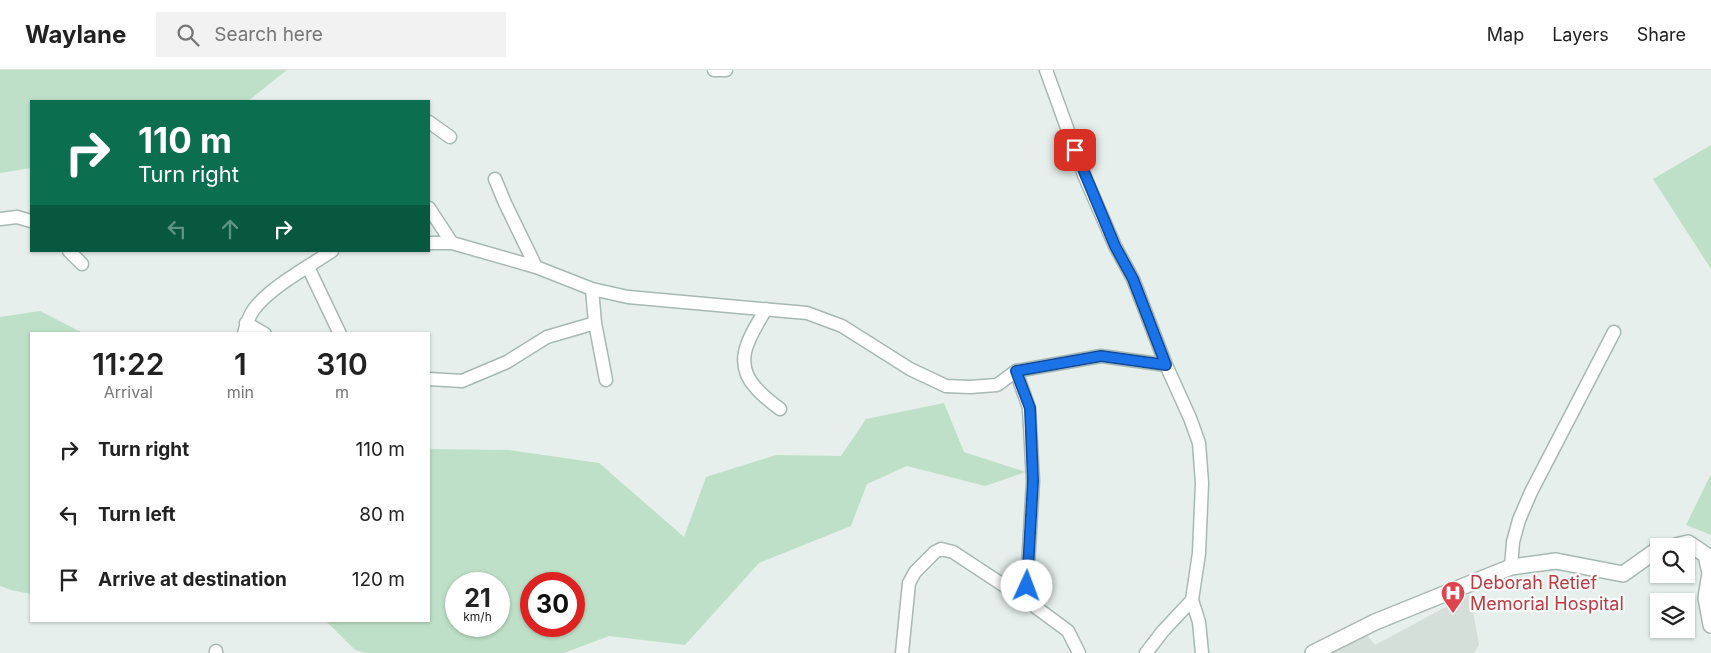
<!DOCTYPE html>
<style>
body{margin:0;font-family:Inter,sans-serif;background:#f2f2f2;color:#222;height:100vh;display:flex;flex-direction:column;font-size:19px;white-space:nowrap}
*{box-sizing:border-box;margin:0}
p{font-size:16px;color:#767676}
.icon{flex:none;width:28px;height:28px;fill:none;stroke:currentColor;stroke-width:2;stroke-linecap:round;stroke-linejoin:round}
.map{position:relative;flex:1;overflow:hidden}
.sheet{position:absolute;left:30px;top:262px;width:400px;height:290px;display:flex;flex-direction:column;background:#fff;border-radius:0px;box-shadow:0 1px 4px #0004}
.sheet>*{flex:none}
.banner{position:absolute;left:30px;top:30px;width:400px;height:152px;border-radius:0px;box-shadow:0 1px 4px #0004;background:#0b6e4f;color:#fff;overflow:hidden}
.buttons{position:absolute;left:1650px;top:468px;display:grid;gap:10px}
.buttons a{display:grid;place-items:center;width:45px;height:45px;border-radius:0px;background:#fff;box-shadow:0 1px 4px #0004;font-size:25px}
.speed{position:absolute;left:445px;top:502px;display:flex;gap:10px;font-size:25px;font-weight:700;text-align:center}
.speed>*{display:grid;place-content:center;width:65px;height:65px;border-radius:50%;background:#fff;box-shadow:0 1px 4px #0004;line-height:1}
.speed small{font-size:12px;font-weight:400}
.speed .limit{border:8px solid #d22;background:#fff;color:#111}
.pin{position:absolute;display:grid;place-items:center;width:42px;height:42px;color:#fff;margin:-21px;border-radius:10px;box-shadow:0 2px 8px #0006}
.me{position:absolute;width:55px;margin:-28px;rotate:2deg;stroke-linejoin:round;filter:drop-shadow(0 0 4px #0008)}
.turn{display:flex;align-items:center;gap:18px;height:105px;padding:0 25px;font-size:22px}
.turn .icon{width:65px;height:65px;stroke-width:2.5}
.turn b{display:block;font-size:35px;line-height:42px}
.lanes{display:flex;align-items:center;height:48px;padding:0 25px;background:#0003;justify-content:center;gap:25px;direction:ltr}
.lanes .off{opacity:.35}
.eta{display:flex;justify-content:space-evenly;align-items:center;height:85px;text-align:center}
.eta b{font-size:30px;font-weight:600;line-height:35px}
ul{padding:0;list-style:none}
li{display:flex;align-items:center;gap:15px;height:65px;padding:0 25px}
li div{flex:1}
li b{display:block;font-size:19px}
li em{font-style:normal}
header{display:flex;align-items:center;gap:30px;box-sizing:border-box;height:70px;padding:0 25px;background:#fff;border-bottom:1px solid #e0e0e0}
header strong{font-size:24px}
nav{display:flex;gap:28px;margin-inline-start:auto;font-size:18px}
.search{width:350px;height:45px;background:#f2f2f2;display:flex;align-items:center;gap:12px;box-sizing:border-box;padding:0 18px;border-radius:0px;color:#767676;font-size:19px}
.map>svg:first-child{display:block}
.built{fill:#d4dfda}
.green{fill:#bfe0c8;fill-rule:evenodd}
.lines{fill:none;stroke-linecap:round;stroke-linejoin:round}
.minor-casing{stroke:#a8b8b2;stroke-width:15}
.tertiary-casing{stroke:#a8b8b2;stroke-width:18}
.minor{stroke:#fff;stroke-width:12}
.tertiary{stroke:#fff;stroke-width:15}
.route-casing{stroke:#114b97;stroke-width:12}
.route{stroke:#1a73e8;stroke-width:9}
.labels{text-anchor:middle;stroke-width:4.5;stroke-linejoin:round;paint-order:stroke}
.health-label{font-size:18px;fill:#be3a42;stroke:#f7fbf9;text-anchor:start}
</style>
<header>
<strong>Waylane</strong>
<div class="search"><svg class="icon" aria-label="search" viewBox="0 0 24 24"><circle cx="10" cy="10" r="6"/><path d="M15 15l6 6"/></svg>Search here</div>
<nav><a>Map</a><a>Layers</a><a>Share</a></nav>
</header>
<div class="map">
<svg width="1711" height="583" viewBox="0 0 1711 583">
<rect width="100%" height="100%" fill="#e6efeb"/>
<path class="built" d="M 1470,524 L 1479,575 L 1474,583 L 1327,583 L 1366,564 L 1375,575 Z"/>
<path class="green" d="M 0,0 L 287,0 L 248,31 L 31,31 L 31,98 L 0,103 Z
M 1711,75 L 1711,199 L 1653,109 Z
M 40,241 L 85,264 L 31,264 L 31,524 L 11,520 L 0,516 L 0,247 Z
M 944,333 L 964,382 L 1026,402 L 985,416 L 907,396 L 867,414 L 851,456 L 759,493 L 685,575 L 609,566 L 564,583 L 366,583 L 355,580 L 326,551 L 429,551 L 429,379 L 509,380 L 599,393 L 684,467 L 706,407 L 776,385 L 841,386 L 866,349 ZM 456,514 L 499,514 L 499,556 L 456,556 ZM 531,514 L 574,514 L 574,556 L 531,556 Z
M 1711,404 L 1711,465 L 1686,455 Z"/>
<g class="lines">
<defs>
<path id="minor" d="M 714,0 L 726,0
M 1046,0 L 1084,105 L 1115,176 L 1133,209 L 1166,295 L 1190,348 L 1199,373 L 1202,413 L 1199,483 L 1192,530 L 1163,561 L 1146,583
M 429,52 L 450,67
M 495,109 L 505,133 L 536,197
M 429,138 L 452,173 L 536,197 L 592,219 L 628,227 L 807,243 L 842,256 L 910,299 L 946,316 L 970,317 L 997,315 L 1016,301 L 1101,286 L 1166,295
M 0,149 L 17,147 L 31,151
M 429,173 L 452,173
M 69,181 L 82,194
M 308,197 L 340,264
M 592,219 L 595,253 L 606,310
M 766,239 C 751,265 731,291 756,318 C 763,326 772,333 780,339
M 246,253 L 265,264
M 244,264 C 246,255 249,246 254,239 C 271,217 309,196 332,181
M 1016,301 L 1029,338 L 1033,411 L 1026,530 L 1068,561 L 1079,583
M 429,309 L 462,311 L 507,292 L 547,267 L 595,253
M 1511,497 L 1513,472 L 1519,450 L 1531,422 L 1614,262
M 1192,530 L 1199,552 L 1202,583
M 216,583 L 216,581
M 902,583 L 909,513 L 915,502 L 935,482 L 941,479 L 953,482 L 1026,530"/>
<path id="tertiary" d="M 1676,476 L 1688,473 L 1706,485 L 1710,503 L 1706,528 L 1711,555
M 1313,583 L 1375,552 L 1511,497 L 1556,491 L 1623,504 L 1654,482 L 1659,481"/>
</defs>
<use href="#minor" class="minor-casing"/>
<use href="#tertiary" class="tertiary-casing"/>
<use href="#minor" class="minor"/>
<use href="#tertiary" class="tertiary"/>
</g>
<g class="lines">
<defs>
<path id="route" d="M 1027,516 L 1033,411 L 1030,338 L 1016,301 L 1101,286 L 1166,295 L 1133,209 L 1115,176 L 1075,80"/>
</defs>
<use href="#route" class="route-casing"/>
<use href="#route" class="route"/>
</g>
<defs>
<symbol id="hospital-pin" viewBox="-11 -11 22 30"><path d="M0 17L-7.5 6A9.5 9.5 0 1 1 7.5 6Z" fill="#e0444e" stroke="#f7fbf9"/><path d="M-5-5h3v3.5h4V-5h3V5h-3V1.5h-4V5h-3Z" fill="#fff"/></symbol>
</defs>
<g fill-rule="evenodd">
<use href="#hospital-pin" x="1439" y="509" width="28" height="38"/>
</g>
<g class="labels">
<g class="health-label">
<text x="1470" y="519">Deborah Retief<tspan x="1470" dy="21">Memorial Hospital</tspan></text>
</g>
</g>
</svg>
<div class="buttons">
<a><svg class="icon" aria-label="search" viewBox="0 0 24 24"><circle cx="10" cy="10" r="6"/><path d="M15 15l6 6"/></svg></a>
<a><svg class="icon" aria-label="layers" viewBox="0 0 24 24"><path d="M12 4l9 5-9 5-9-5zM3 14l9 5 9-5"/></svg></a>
</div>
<div class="speed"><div>21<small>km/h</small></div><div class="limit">30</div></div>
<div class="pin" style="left:1075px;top:80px;background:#d93025"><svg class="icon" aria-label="arrive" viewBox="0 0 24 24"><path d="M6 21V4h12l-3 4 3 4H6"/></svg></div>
<svg class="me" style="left:1027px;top:516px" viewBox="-20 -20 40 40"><circle r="19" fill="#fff"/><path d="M0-13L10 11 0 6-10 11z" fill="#1a73e8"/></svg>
<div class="banner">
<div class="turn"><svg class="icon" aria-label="right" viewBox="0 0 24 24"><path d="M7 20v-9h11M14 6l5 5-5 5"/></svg><div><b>110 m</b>Turn right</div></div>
<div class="lanes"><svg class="icon off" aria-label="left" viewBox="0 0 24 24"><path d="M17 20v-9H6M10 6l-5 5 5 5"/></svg><svg class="icon off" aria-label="ahead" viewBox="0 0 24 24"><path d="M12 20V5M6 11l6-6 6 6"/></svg><svg class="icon" aria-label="right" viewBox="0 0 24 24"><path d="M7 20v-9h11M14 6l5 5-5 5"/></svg></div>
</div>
<section class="sheet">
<div class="eta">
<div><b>11:22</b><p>Arrival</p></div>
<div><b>1</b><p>min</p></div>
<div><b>310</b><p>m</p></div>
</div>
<ul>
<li><svg class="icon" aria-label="right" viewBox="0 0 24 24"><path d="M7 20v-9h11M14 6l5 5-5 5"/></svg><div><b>Turn right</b></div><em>110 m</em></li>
<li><svg class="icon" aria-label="left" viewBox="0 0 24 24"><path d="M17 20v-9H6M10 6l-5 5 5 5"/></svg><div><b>Turn left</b></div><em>80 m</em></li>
<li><svg class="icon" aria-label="arrive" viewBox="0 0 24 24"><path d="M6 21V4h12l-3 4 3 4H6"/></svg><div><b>Arrive at destination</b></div><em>120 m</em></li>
</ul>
</section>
</div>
